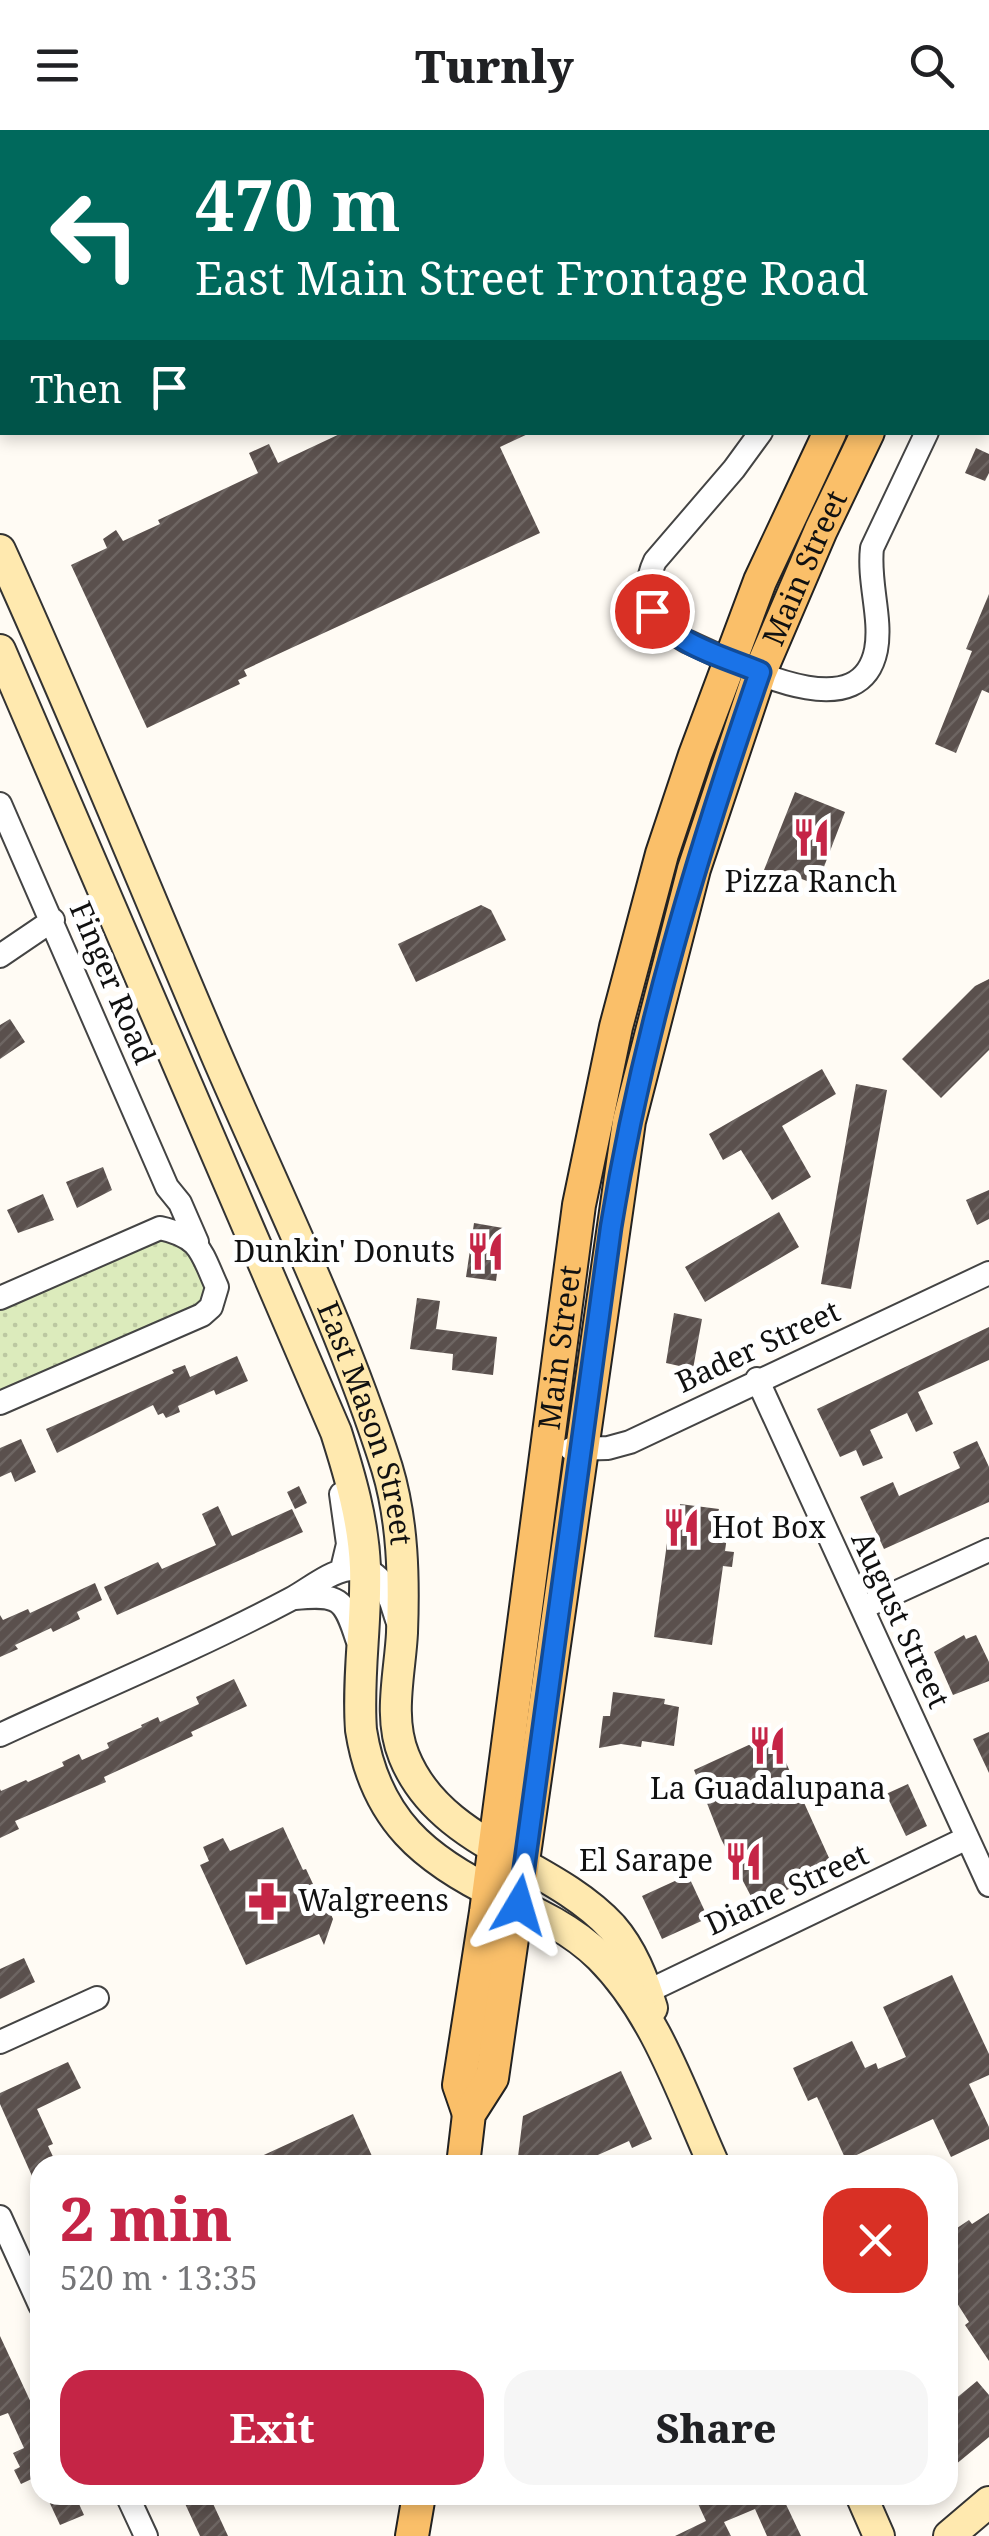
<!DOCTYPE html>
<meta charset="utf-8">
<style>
body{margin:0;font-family:"Noto Serif",serif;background:#f6f6f6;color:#202124;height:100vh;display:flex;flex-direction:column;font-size:38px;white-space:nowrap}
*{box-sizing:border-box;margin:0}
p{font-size:32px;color:#757577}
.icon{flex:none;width:55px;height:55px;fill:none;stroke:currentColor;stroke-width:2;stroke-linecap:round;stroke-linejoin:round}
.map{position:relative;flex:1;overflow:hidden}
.side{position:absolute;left:30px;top:2025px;width:928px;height:350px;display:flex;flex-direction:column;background:#fff;border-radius:30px;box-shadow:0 5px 15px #0003}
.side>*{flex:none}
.top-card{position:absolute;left:0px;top:0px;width:990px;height:305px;box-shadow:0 5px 15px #0003;background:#00695c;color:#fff;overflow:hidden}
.pin{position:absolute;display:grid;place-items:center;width:85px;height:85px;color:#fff;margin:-42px;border:5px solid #fff;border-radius:50%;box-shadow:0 2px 10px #0007}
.me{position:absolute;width:110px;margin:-55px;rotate:7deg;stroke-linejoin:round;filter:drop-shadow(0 0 8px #0008)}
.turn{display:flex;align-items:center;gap:35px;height:210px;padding:0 30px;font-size:45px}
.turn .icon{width:130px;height:130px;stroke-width:2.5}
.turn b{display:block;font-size:70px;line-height:85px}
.then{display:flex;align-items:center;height:95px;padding:0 30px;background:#0003;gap:20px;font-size:38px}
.round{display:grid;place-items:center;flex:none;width:105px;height:105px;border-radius:30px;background:#f6f6f6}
.overview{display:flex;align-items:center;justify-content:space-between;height:170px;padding:0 30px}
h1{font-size:60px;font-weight:800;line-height:75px;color:#c52546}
.cta{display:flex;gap:20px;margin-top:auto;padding:20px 30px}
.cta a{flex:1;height:115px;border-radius:30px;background:#c52546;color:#fff;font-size:40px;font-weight:800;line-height:115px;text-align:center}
.cta a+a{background:#f6f6f6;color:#202124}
header{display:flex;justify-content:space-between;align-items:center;height:130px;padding:0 30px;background:#fff;font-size:45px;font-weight:800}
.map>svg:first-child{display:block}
.grass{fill:url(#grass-dots)}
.building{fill:url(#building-hatch)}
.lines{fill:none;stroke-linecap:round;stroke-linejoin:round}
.street-casing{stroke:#444;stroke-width:26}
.secondary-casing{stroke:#333;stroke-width:34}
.primary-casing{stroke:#222;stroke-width:36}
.street{stroke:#fff;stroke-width:22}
.secondary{stroke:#ffe9af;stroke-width:30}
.primary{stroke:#fabf69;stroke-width:32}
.route-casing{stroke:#114b97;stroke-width:25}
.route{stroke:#1a73e8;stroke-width:18}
.labels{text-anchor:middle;stroke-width:10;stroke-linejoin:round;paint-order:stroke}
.street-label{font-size:30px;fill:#111;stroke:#fff}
.poi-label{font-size:30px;fill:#111;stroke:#fff}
</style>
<header><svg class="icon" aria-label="menu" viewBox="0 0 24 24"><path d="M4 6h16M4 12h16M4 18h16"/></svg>Turnly<svg class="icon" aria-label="search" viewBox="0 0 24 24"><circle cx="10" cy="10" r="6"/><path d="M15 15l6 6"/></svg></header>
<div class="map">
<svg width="989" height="2406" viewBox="0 0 989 2406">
<defs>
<pattern id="grass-dots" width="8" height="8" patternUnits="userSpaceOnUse" patternTransform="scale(2.5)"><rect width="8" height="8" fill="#dcebbc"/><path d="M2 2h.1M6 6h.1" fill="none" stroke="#bcc8a1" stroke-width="1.8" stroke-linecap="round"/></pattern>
<pattern id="building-hatch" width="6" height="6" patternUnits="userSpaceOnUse" patternTransform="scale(2.5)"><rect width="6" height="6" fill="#5a504d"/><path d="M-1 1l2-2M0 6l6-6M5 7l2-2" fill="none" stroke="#6d6562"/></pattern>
</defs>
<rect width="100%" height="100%" fill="#fffbf4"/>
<path class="grass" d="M 164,1109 L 186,1114 L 210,1157 L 204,1172 L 0,1263 L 0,1179 Z"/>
<path class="building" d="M 344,302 L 532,302 L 500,317 L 540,403 L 244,540 L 247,546 L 238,550 L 240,554 L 147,598 L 71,435 L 107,418 L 103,409 L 116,400 L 123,411 L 160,394 L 158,390 L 258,343 L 249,323 L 269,314 L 278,333 Z
M 976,318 L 989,324 L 989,343 L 985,351 L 965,343 Z
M 989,464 L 989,563 L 982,560 L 956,623 L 935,614 L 972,521 L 966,519 Z
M 795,662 L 845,682 L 817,755 L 789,744 L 787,749 L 764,740 Z
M 481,775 L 491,780 L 506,810 L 416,852 L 398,814 Z
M 989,849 L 989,920 L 941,968 L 902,929 L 975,856 Z
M 10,889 L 25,912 L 0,929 L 0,895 Z
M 822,939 L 836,964 L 782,996 L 811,1047 L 772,1070 L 741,1020 L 723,1030 L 709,1004 Z
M 856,954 L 887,960 L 851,1159 L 821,1154 Z
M 103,1037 L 112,1060 L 77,1078 L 66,1052 Z
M 989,1060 L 989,1089 L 977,1095 L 966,1070 Z
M 43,1064 L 54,1090 L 18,1103 L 7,1080 Z
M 779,1082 L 799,1117 L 705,1172 L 685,1137 Z
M 474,1093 L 503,1098 L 496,1151 L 466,1147 Z
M 417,1168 L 440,1171 L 436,1199 L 497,1207 L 493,1245 L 452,1240 L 453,1224 L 410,1219 Z
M 674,1183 L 702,1189 L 693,1239 L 666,1233 Z
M 989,1197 L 989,1230 L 918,1262 L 933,1294 L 916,1302 L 907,1283 L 870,1300 L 883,1328 L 863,1336 L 856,1320 L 840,1327 L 817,1279 Z
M 237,1226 L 248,1251 L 216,1265 L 214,1260 L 178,1276 L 180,1282 L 166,1288 L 163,1283 L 158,1285 L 153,1275 L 57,1323 L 46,1299 L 174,1243 L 172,1240 L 185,1235 L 190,1247 Z
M 21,1309 L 36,1342 L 15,1352 L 11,1342 L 0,1347 L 0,1318 Z
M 977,1311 L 989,1337 L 989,1372 L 884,1419 L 860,1367 L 893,1352 L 899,1366 L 960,1338 L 953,1322 Z
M 299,1356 L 307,1373 L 295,1379 L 287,1362 Z
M 680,1374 L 719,1379 L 718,1383 L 730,1385 L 725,1421 L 734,1422 L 732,1437 L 723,1436 L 712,1515 L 654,1507 L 672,1377 L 680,1378 Z
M 218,1376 L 232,1406 L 292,1379 L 303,1402 L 117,1485 L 104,1457 L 158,1432 L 162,1439 L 216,1415 L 202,1384 Z
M 95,1453 L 102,1470 L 77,1482 L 80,1489 L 53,1502 L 51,1498 L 15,1515 L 18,1519 L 0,1527 L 0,1485 L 3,1490 L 28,1479 L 30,1483 Z
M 964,1505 L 966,1509 L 976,1505 L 989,1532 L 989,1551 L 953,1565 L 934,1522 Z
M 234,1549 L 247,1576 L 191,1602 L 193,1606 L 104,1647 L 106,1652 L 15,1691 L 19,1699 L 0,1708 L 0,1659 L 1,1661 L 26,1650 L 28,1652 L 64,1636 L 62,1632 L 79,1624 L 82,1630 L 109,1618 L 107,1613 L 142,1597 L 141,1595 L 158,1587 L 160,1592 L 199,1574 L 196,1567 Z
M 613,1562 L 665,1569 L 664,1574 L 679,1577 L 674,1616 L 642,1611 L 641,1617 L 621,1614 L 599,1618 L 603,1586 L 610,1586 Z
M 989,1602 L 989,1643 L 973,1609 Z
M 773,1604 L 834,1739 L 755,1774 L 721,1709 L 694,1640 Z
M 908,1654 L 927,1696 L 906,1706 L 886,1664 Z
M 283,1697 L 303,1740 L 306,1739 L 326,1782 L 329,1780 L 333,1789 L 324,1815 L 319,1804 L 246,1835 L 200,1735 L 209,1731 L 203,1717 L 223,1708 L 230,1721 Z
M 688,1745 L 708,1788 L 662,1809 L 642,1766 Z
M 24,1828 L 35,1852 L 0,1869 L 0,1839 Z
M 952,1845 L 989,1924 L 989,1945 L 969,1954 L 989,1997 L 989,2009 L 951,2027 L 933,1989 L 846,2030 L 817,1967 L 808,1971 L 793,1938 L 852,1911 L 865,1938 L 876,1933 L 878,1939 L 906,1927 L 883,1877 Z
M 68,1932 L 81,1958 L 37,1979 L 53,2014 L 48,2016 L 57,2035 L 40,2035 L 40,2064 L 0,1974 L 0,1963 Z
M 621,1941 L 652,2009 L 632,2018 L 629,2011 L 589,2029 L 592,2035 L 517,2035 L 523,1986 Z
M 353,1984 L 376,2035 L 242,2035 Z
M 989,2083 L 989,2231 L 965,2195 L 969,2192 L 948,2159 L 948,2104 L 969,2090 L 972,2094 Z
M 0,2206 L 40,2292 L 40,2345 L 21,2354 L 14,2340 L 20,2337 L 13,2323 L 24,2318 L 8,2283 L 0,2286 Z
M 977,2251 L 989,2265 L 989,2307 L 955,2335 L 948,2326 L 948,2275 Z
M 46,2365 L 75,2365 L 84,2385 L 60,2395 Z
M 181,2365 L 209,2365 L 228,2406 L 200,2406 Z
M 694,2365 L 788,2365 L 783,2368 L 801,2406 L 767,2406 L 755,2379 L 724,2392 L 731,2406 L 675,2406 L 706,2391 Z"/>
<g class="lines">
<defs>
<path id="street" d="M 881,2 L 881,0
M 988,195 L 989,193
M 761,302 L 734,339 L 655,431 C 639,465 654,493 686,511 C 731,530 859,604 876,520 C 882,488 868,452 872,418 L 927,302
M 0,674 L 167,1057 L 180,1073 L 197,1112
M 0,826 L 53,790
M 0,1168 L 160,1098 C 201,1107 201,1122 217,1157 L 211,1177 L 202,1185 L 0,1273
M 757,1249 L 989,1755
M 571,1319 L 608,1318 L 630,1312 L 989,1143
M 341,1364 L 348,1414 L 342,1439
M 295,1468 C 339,1464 344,1468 357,1509
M 862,1478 L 989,1420
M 0,1605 C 97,1560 197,1519 291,1469 C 313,1457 334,1437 359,1439 C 385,1441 390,1469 397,1490
M 634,1868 L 967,1708
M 0,1912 L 97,1868
M 0,2087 L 40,2175
M 127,2365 L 146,2406"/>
<g id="secondary">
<path id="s1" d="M 0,420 C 76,586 144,756 216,924 C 275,1061 342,1196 387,1338 C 403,1391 404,1448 402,1503 C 400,1543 388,1587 404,1626 C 440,1716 550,1730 612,1797 C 632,1820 643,1849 652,1878"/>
<path d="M 0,520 L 336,1302 C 350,1346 363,1390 365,1437 C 367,1491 357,1546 361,1600 C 375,1689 424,1730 502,1767 C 537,1783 573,1800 600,1827 C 656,1883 682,1964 714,2035"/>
<path d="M 861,2365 L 879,2406"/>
<path d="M 949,2406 L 989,2372"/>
</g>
<g id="primary">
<path d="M 988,4 L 989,1"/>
<path d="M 988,78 L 989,75"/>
<path id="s2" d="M 469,1984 L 459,1955 L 486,1782 L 579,1075 L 616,897 L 662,724 L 695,625 L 760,451 L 830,302"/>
<path id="s3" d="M 463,2035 L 469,1984 L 492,1948 L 629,991 L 694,739 L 760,542 L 821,400 L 868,302"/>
<path d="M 412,2406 L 419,2365"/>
</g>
</defs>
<use href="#street" class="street-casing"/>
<use href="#secondary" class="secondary-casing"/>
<use href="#primary" class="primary-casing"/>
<use href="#street" class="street"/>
<use href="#secondary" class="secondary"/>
<use href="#primary" class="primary"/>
</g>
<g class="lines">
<defs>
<path id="route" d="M 519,1775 L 611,1097 C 642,906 697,724 760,542 C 722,526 677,516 652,481"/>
</defs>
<use href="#route" class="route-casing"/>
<use href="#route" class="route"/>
</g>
<defs>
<symbol id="restaurant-bare" viewBox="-9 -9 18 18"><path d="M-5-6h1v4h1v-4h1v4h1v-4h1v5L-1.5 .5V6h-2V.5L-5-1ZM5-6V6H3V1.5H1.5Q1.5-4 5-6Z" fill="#c52546" stroke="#fff" stroke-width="2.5" paint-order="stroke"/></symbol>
<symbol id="pharmacy-bare" viewBox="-9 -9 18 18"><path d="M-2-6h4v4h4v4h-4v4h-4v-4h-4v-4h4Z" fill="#c52546" stroke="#fff" stroke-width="2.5" paint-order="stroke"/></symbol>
</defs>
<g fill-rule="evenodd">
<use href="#restaurant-bare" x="784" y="680" width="55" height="55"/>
<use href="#restaurant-bare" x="458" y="1094" width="55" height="55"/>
<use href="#restaurant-bare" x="654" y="1370" width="55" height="55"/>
<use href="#restaurant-bare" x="740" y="1588" width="55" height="55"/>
<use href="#restaurant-bare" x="716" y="1704" width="55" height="55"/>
<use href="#pharmacy-bare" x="240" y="1744" width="55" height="55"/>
</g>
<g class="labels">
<g class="street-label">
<text dy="10" stroke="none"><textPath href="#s3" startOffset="1642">Main Street</textPath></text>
<text transform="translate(112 853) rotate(67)" y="10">Finger Road</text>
<text dy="10" stroke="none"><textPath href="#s2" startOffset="775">Main Street</textPath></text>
<text transform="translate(758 1217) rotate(-25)" y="10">Bader Street</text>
<text dy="10" stroke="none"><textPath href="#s1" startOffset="948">East Mason Street</textPath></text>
<text transform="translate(900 1490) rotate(65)" y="10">August Street</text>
<text transform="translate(787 1760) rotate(-25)" y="10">Diane Street</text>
</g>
<g class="poi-label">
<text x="811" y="762">Pizza Ranch</text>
<text x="455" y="1132" text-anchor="end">Dunkin' Donuts</text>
<text x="712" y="1408" text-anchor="start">Hot Box</text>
<text x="768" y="1669">La Guadalupana</text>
<text x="713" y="1741" text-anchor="end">El Sarape</text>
<text x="298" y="1781" text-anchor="start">Walgreens</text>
</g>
</g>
</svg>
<div class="pin" style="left:652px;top:481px;background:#d93025"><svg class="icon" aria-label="arrive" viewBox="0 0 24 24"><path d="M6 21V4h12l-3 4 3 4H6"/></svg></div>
<svg class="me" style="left:519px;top:1775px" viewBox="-20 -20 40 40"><path d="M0-17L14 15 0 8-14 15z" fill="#1a73e8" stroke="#fff" stroke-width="4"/></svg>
<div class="top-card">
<div class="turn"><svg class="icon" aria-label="left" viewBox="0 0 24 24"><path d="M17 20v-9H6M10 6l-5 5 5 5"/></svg><div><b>470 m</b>East Main Street Frontage Road</div></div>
<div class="then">Then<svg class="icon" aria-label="arrive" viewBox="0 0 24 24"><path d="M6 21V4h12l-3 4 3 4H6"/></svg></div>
</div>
<section class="side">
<div class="overview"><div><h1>2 min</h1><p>520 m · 13:35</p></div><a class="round" style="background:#d93025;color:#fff"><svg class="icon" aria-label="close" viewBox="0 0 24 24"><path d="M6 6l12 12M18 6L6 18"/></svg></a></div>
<div class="cta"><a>Exit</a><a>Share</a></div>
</section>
</div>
